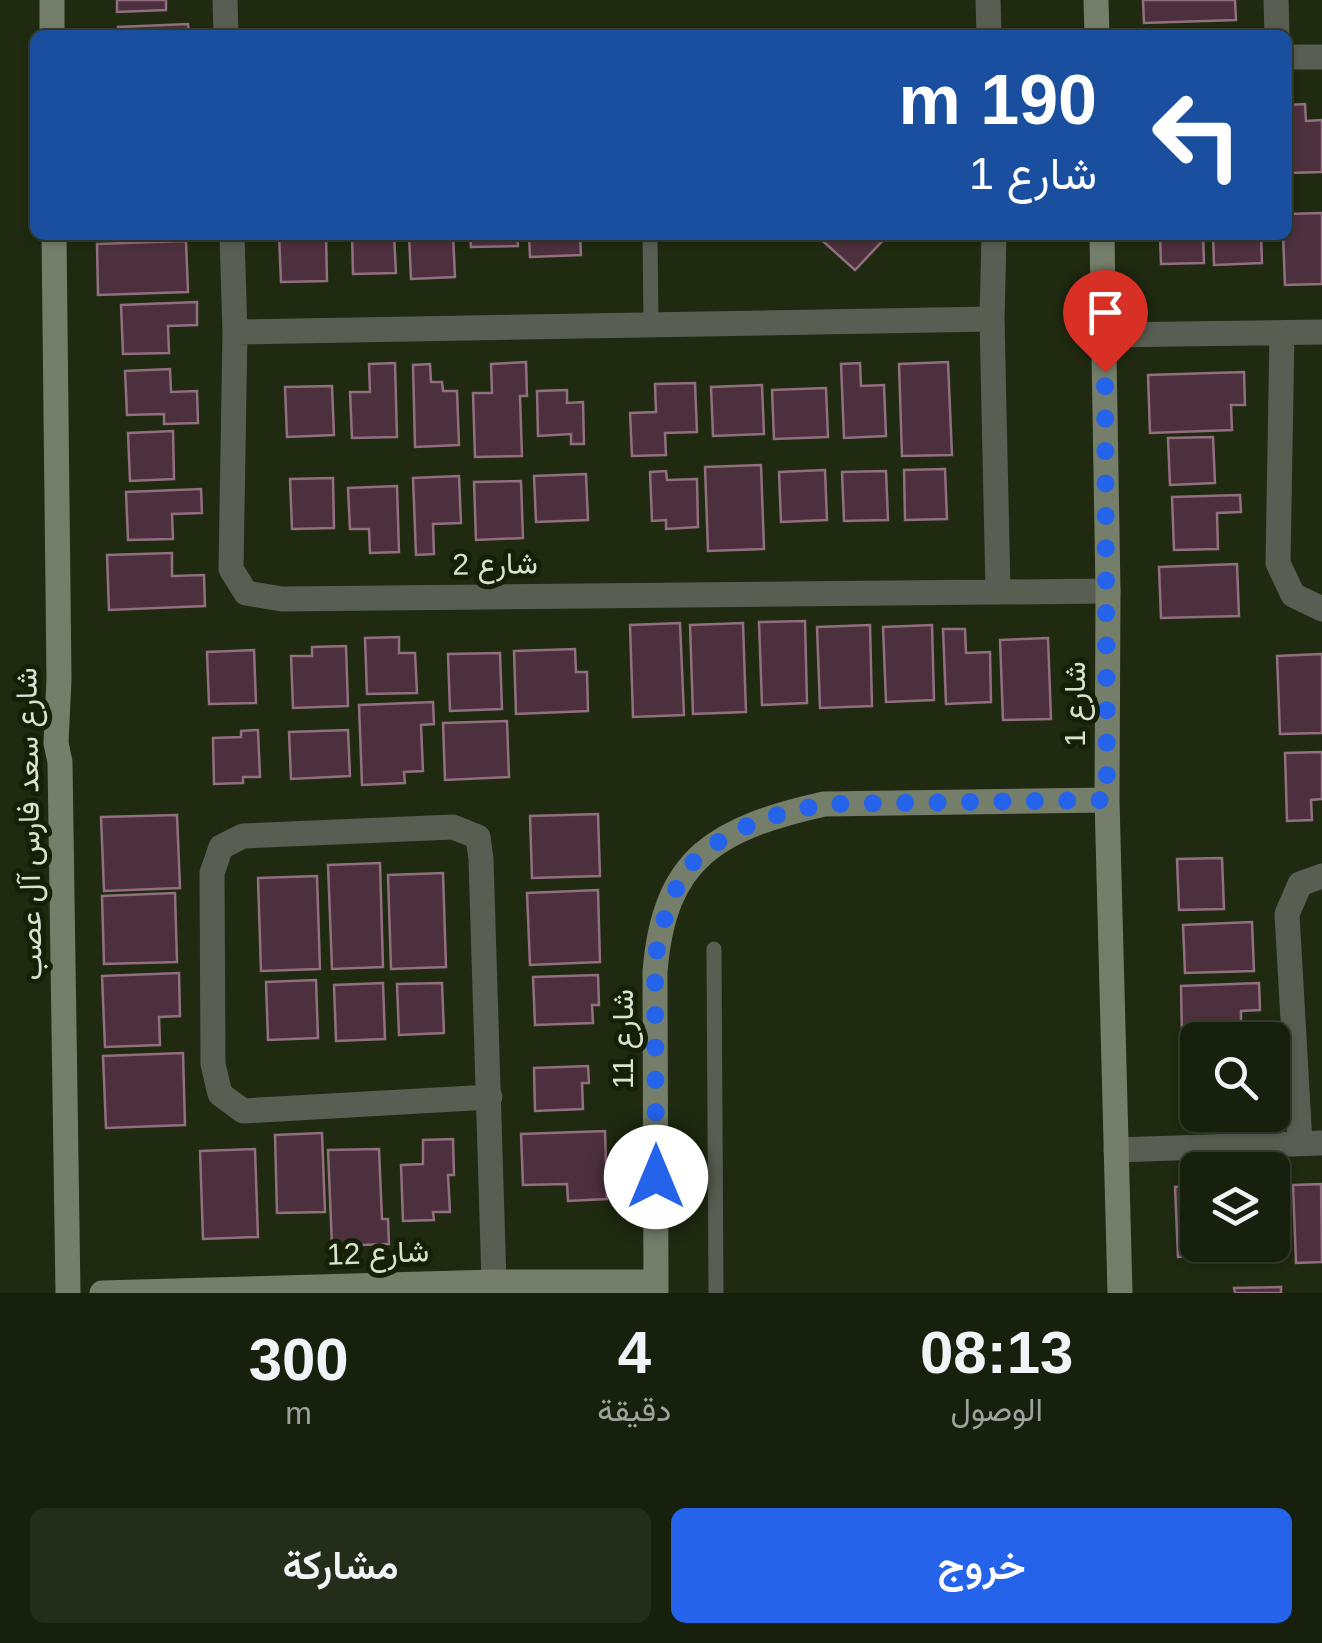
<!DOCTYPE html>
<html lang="ar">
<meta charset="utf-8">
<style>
body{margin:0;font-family:Arial,Vazirmatn,sans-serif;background:#242d1a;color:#f1f3f6;direction:rtl;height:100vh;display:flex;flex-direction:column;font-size:38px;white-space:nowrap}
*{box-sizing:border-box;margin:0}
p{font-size:32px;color:#9ea39d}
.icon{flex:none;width:55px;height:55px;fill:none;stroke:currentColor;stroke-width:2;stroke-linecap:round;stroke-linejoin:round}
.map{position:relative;height:1293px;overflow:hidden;direction:ltr}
.details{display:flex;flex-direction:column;background:#17200c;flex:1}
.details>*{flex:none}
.top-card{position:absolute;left:30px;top:30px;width:1262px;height:210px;border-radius:15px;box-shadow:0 2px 8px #0004,0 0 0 2px #363e2d;direction:rtl;background:#1a4fa0;color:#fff;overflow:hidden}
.controls{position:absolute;left:1180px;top:1022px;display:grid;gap:20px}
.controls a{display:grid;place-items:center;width:110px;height:110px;border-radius:15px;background:#17200c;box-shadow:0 2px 8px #0004,0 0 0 2px #363e2d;font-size:50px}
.pin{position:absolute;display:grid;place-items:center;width:85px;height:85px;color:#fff;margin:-102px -42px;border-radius:50% 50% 50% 0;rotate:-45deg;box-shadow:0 0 10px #0007}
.pin .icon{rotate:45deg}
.me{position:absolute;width:110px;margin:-55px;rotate:0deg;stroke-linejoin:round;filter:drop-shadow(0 0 8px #0008)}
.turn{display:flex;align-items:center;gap:35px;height:210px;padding:0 30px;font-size:45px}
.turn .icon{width:130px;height:130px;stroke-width:2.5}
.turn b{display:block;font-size:70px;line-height:85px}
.eta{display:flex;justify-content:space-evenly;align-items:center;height:170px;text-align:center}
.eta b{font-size:60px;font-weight:600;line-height:70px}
.primary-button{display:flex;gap:20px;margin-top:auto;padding:20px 30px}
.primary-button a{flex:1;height:115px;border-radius:15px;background:#2563eb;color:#fff;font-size:40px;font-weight:600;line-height:115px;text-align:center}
.primary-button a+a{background:#242d1a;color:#f1f3f6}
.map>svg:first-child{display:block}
.building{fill:#4d303e;stroke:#916f7f;stroke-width:2.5}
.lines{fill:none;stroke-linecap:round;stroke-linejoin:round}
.lane{stroke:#585e52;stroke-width:15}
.street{stroke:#585e52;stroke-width:25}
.secondary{stroke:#747e6a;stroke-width:25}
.route{stroke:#2563eb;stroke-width:18;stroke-dasharray:0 32.4}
.labels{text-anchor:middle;stroke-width:10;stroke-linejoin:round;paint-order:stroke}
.street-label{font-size:30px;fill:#d9e1d0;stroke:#162006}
</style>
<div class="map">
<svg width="1322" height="1293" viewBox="0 0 1322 1293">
<rect width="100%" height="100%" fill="#1f2a10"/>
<path class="building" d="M 117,0 L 166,0 L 166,10 L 117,12 Z
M 1143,0 L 1235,0 L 1236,20 L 1144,23 Z
M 188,24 L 189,35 L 119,35 L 118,27 Z
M 1305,104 L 1306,121 L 1322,120 L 1322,172 L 1288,173 L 1288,105 Z
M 1322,213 L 1322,284 L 1285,285 L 1283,235 L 1288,235 L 1288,214 Z
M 279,235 L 326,235 L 327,281 L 281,282 Z
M 352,235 L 394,235 L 396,273 L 353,274 Z
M 409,235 L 453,235 L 455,277 L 411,279 Z
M 470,235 L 517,235 L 518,246 L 471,247 Z
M 529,235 L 580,235 L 581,255 L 530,257 Z
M 816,235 L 888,235 L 855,270 Z
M 1160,235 L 1203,235 L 1204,263 L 1161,264 Z
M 1213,235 L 1261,235 L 1262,263 L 1214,265 Z
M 186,241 L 188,292 L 98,295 L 97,244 Z
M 197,302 L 197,325 L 168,326 L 169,353 L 123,354 L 121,305 Z
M 526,362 L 527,396 L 520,396 L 522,456 L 475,457 L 473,393 L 492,393 L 491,364 Z
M 948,362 L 952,455 L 902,456 L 899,364 Z
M 395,363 L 397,437 L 352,438 L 350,392 L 370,392 L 369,364 Z
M 860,363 L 861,386 L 884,385 L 886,436 L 844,438 L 841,364 Z
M 430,364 L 431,382 L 442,382 L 443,391 L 457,391 L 459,445 L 415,447 L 413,365 Z
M 170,369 L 171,392 L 197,391 L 198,423 L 164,424 L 164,414 L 127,415 L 125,371 Z
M 1244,372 L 1245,405 L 1231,405 L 1232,430 L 1150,433 L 1148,375 Z
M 695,383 L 697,432 L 665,433 L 666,455 L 632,456 L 630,413 L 656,412 L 655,384 Z
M 762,385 L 764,434 L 713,436 L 711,387 Z
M 332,386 L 334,435 L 287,437 L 285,387 Z
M 826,388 L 828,437 L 774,439 L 772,390 Z
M 567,390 L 567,403 L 583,402 L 584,444 L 571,444 L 571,434 L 538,436 L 537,391 Z
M 173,431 L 174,479 L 130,481 L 128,433 Z
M 1213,437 L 1215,483 L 1170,485 L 1168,438 Z
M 761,465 L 764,549 L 708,551 L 705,467 Z
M 945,469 L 947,519 L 905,520 L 904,470 Z
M 825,470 L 827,520 L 781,522 L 779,472 Z
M 666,471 L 667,480 L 697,479 L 698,527 L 666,529 L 666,520 L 652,521 L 650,472 Z
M 886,471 L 888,520 L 844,521 L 842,472 Z
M 586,474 L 588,520 L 536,522 L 534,476 Z
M 459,476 L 461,523 L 433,524 L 434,554 L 416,555 L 413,478 Z
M 333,478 L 334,528 L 292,529 L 290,479 Z
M 521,481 L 523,538 L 476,540 L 474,482 Z
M 397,486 L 399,552 L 370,553 L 369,529 L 350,529 L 348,488 Z
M 201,489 L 202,513 L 172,514 L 173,539 L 128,540 L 126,492 Z
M 1240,495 L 1241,512 L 1217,513 L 1218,549 L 1174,550 L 1172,497 Z
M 172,553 L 172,576 L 204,575 L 205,606 L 109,610 L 107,555 Z
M 1237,564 L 1239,616 L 1161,618 L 1159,567 Z
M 805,621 L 807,703 L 762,705 L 759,622 Z
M 680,623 L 684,715 L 633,717 L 630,625 Z
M 743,623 L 746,712 L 693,714 L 690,625 Z
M 870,625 L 872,706 L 820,708 L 817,627 Z
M 932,625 L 934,700 L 886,702 L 883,627 Z
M 943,629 L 965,629 L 966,653 L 990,652 L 991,702 L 946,704 Z
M 399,637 L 399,653 L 415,653 L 417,693 L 367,694 L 365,638 Z
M 1048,638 L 1051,719 L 1003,720 L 1000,640 Z
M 346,646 L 348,706 L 293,708 L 291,656 L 312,656 L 312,647 Z
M 575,649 L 576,672 L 587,672 L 588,711 L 516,714 L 514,651 Z
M 254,650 L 256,703 L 209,704 L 207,652 Z
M 500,653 L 502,709 L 450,711 L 448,654 Z
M 1322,654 L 1322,733 L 1280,734 L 1277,656 Z
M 433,702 L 434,724 L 421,725 L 423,771 L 404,772 L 405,783 L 362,785 L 359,705 Z
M 507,721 L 509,777 L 445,780 L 443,723 Z
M 258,730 L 260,777 L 243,777 L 243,783 L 214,784 L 213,738 L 241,737 L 241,731 Z
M 348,730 L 350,776 L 291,779 L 289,732 Z
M 1322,752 L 1322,799 L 1311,800 L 1312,820 L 1287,821 L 1285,753 Z
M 598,814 L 600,876 L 532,878 L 530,816 Z
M 177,815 L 180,888 L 104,891 L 101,817 Z
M 1222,858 L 1224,909 L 1179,910 L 1177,859 Z
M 380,863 L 383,967 L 332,969 L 328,865 Z
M 443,873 L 446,967 L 391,969 L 388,875 Z
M 317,876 L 320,969 L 261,971 L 258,878 Z
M 598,890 L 600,962 L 530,965 L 527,893 Z
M 175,893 L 177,962 L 104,964 L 102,896 Z
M 1252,922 L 1254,971 L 1185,973 L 1183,925 Z
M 179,973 L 180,1016 L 159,1017 L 160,1045 L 105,1047 L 102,976 Z
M 598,975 L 599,1005 L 592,1005 L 593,1023 L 535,1025 L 533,977 Z
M 316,980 L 318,1038 L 268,1040 L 266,982 Z
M 383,983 L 385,1039 L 336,1041 L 334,985 Z
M 442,983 L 444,1033 L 399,1035 L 397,984 Z
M 1259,983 L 1260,1010 L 1241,1011 L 1241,1035 L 1182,1037 L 1181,986 Z
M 1198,1046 L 1198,1098 L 1184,1098 L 1182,1047 Z
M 183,1053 L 185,1125 L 106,1128 L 103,1056 Z
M 588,1066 L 589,1083 L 582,1083 L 583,1109 L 535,1111 L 534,1068 Z
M 605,1131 L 607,1199 L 568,1201 L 567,1184 L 523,1185 L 521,1134 Z
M 322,1133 L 325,1212 L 277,1213 L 275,1135 Z
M 453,1139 L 454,1175 L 448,1175 L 450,1212 L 433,1212 L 434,1220 L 403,1221 L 401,1165 L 423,1164 L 423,1140 Z
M 255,1149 L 258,1237 L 203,1239 L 200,1151 Z
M 379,1149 L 382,1219 L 388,1219 L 389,1244 L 332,1246 L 328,1150 Z
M 1321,1184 L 1322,1262 L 1296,1263 L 1293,1185 Z
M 1198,1186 L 1198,1245 L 1220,1245 L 1220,1255 L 1178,1257 L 1175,1187 Z
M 1272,1206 L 1283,1206 L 1284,1254 L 1235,1256 L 1235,1245 L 1272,1245 Z
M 1281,1287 L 1281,1293 L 1235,1293 L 1234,1288 Z"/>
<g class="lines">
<path class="lane" d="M 650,235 L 651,323
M 714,949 L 716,1293"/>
<path class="street" d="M 225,0 L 226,35
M 988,0 L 989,35
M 1276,0 L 1277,35
M 1288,57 L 1322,57
M 232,235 L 235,332 L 231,569 L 246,593 L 282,599 L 1108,591
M 994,235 L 992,319 L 998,591
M 235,332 L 992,319
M 1282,333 L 1278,563 L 1293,595 L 1322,609
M 1105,335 L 1322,332
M 490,1097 L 243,1111 L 220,1094 L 213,1064 L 212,873 L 221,847 L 243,836 L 453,827 L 478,837 L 481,859 L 494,1282
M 1300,1143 L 1287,914 L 1300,884 L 1322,876
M 1116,1150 L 1322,1143"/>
<path class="secondary" d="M 52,0 L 52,35
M 1096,0 L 1097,35
M 54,235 L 59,679 L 56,743 L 60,762 L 68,1293
M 1102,235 L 1108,591 L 1107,800 L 1120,1293
M 102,1293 L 494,1282 L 656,1282
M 656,1293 L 655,972 C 664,856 718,828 824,804 L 1107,800"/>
</g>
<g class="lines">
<path class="route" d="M 656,1177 L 655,972 L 658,936 L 681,876 L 703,851 L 742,828 L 780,814 L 824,804 L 1107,800 L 1105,372"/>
</g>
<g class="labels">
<g class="street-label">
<text transform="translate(495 564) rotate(-1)" y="10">شارع 2</text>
<text transform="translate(1075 704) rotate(-90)" y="10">شارع 1</text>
<text transform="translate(29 824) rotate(-91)" y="10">شارع سعد فارس آل عصب</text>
<text transform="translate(623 1039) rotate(-90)" y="10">شارع 11</text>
<text transform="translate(378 1253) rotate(-2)" y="10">شارع 12</text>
</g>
</g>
</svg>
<div class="controls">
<a><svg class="icon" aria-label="search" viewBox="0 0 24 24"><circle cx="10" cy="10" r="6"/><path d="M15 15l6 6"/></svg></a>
<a><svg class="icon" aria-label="layers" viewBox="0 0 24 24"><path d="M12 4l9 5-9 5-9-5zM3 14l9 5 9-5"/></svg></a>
</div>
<div class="pin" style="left:1105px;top:372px;background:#d93025"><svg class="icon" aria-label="arrive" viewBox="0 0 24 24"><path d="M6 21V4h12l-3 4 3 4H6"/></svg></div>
<svg class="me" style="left:656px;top:1177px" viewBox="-20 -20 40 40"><circle r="19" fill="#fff"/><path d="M0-13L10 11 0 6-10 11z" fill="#2563eb"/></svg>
<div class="top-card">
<div class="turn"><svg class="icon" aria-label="left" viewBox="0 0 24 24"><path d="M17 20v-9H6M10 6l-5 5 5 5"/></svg><div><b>190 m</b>شارع 1</div></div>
</div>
</div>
<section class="details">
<div class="eta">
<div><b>08:13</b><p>الوصول</p></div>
<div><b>4</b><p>دقيقة</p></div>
<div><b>300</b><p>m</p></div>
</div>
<div class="primary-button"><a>خروج</a><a>مشاركة</a></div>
</section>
